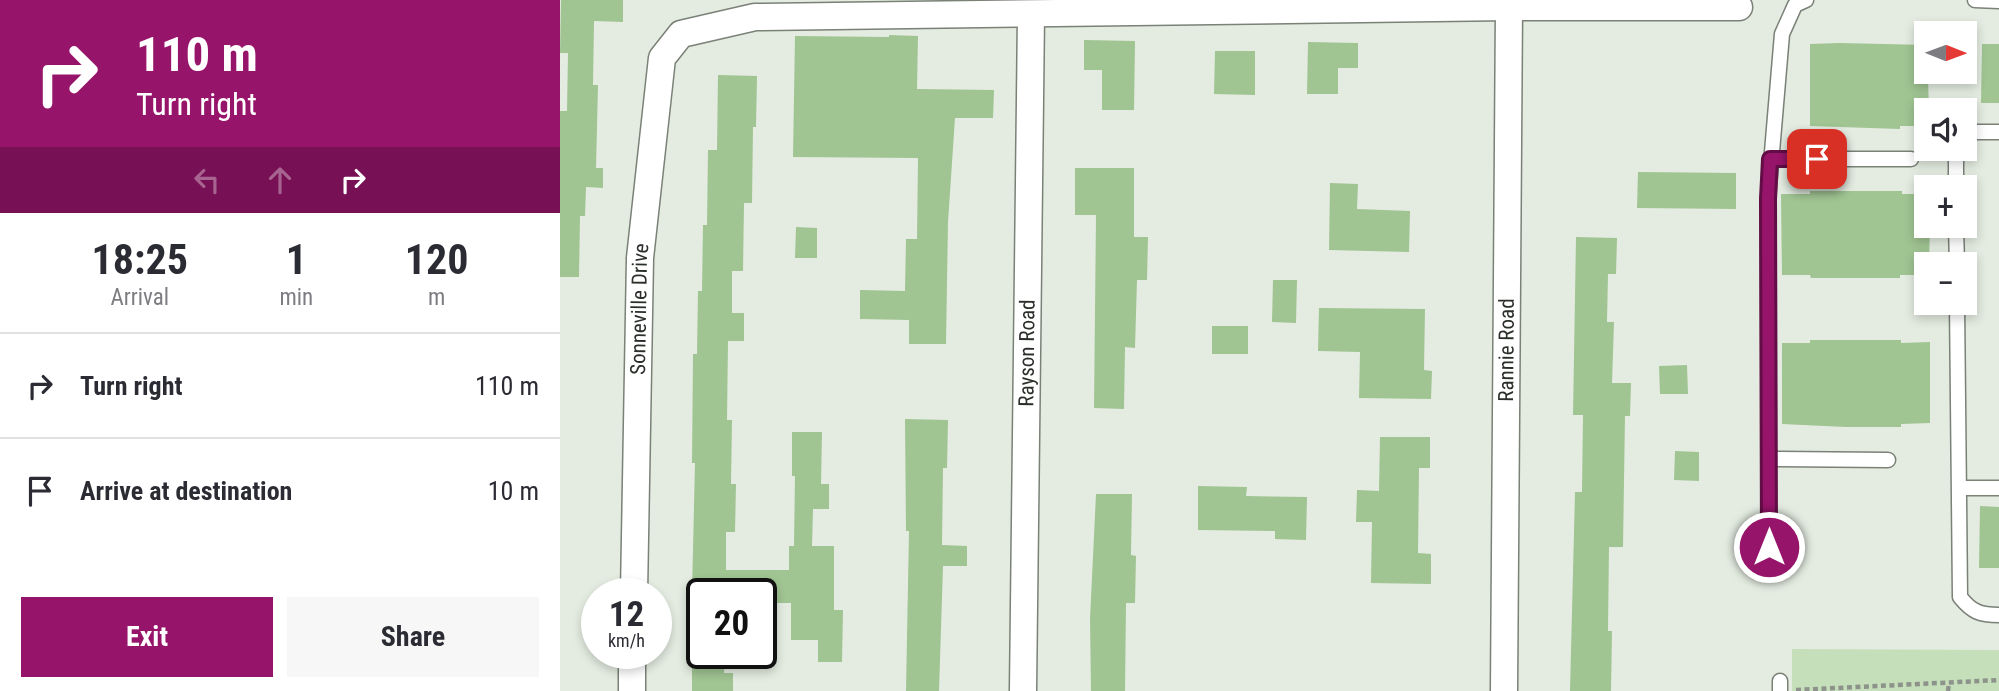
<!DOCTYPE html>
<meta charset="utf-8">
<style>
body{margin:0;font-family:"Roboto Condensed",sans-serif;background:#f7f7f7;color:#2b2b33;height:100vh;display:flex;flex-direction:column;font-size:26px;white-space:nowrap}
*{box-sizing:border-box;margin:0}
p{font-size:23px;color:#7c7c81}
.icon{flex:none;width:38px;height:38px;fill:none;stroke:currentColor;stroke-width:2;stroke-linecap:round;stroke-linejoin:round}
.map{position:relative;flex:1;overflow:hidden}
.drawer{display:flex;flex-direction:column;background:#fff;width:560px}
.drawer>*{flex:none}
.guide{background:#97146b;color:#fff;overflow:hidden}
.needle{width:46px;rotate:91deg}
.tools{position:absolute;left:1354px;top:21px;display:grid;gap:14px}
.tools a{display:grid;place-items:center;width:63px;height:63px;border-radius:0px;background:#fff;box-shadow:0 4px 10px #0003;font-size:35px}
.speed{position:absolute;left:21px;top:578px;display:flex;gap:14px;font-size:35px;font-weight:700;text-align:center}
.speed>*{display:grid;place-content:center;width:91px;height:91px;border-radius:50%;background:#fff;box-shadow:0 4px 10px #0003;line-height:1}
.speed small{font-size:18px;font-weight:400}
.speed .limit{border:4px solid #111;border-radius:10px;background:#fff;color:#111}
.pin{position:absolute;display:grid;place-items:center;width:60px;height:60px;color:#fff;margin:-30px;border-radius:14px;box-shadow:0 4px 10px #0006}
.me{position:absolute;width:77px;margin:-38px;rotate:0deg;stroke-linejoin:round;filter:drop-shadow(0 0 5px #0008)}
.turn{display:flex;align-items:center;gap:24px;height:147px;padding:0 21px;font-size:32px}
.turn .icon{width:91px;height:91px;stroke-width:2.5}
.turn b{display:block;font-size:49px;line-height:60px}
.lanes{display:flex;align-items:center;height:66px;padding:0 21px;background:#0003;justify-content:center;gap:35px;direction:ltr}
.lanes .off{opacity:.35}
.eta{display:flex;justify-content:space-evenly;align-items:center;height:119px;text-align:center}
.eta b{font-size:42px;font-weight:700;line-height:49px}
.action{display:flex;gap:14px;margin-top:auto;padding:14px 21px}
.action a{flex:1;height:80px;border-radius:0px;background:#97146b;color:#fff;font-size:28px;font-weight:700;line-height:80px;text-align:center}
.action a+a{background:#f7f7f7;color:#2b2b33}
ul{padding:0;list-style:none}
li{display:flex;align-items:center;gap:21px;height:105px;padding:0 21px;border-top:2px solid #e1e1e2}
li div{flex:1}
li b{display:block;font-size:26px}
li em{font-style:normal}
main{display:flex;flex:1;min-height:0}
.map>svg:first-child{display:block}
.green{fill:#c5dfba}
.building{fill:#a0c492}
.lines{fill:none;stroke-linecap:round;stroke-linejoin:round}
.lane-casing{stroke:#7a8177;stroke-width:17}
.street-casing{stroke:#7a8177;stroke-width:29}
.path{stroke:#8d938b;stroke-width:4.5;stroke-dasharray:5 3.5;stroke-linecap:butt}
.lane{stroke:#fff;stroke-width:14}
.street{stroke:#fff;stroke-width:26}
.route-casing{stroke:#620d46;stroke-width:18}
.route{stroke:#97146b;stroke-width:12}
.labels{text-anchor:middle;stroke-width:5;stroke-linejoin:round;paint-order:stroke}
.street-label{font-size:21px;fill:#2b2f2a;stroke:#fff}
</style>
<main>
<section class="drawer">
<div class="guide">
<div class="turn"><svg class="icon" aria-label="right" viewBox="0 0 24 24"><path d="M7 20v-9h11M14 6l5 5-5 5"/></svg><div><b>110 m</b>Turn right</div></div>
<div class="lanes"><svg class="icon off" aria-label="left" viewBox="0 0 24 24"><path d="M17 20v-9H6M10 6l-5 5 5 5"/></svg><svg class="icon off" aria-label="ahead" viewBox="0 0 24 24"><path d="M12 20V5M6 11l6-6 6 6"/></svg><svg class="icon" aria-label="right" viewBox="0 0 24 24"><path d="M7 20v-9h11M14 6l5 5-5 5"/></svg></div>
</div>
<div class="eta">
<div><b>18:25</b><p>Arrival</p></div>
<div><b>1</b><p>min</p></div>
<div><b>120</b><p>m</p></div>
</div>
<ul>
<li><svg class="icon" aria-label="right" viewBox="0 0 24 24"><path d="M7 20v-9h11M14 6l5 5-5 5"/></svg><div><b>Turn right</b></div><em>110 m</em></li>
<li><svg class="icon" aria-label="arrive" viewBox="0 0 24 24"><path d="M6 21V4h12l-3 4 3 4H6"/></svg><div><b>Arrive at destination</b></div><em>10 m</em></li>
</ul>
<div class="action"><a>Exit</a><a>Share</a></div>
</section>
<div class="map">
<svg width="1439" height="691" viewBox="0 0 1439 691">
<rect width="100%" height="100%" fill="#e4ece1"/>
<path class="green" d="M 1232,649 L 1439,650 L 1439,691 L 1232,691 Z"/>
<path class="building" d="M 1,0 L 63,0 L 63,22 L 34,21 L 33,85 L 38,85 L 36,168 L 43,168 L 43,188 L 26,187 L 25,216 L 20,216 L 19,277 L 0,277 L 0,111 L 7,111 L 8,53 L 0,53 Z
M 329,35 L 358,36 L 357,89 L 434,90 L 433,118 L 395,118 L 388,222 L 386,344 L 349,344 L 349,320 L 300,319 L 300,290 L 345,291 L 346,239 L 357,239 L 358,158 L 233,157 L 235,36 L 329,37 Z
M 524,40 L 575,41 L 574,110 L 542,110 L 542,70 L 524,70 Z
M 748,42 L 798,43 L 798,68 L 778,68 L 778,94 L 747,94 Z
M 1280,43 L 1367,45 L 1369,110 L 1367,110 L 1367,126 L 1340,126 L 1340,129 L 1250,126 L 1250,44 Z
M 1422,44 L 1439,44 L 1439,103 L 1421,103 Z
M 655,51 L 695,51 L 695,95 L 654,94 Z
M 158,75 L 197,76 L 196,127 L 193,127 L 192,203 L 184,203 L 183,271 L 172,271 L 172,313 L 184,313 L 184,341 L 168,341 L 167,420 L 172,420 L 171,484 L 176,484 L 175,532 L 166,532 L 166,570 L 229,570 L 229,546 L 234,546 L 235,476 L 232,476 L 232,432 L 262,432 L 261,484 L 269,484 L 269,509 L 253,509 L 252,546 L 274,546 L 274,610 L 283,610 L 282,662 L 258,662 L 258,640 L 231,640 L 231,603 L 201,603 L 201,593 L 132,593 L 135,463 L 132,463 L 133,354 L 137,354 L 138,291 L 142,291 L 143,225 L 147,225 L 148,150 L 157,150 Z
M 515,168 L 574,168 L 574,237 L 588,237 L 587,280 L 577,280 L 575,348 L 565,347 L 564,409 L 534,408 L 536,215 L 515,215 Z
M 1078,172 L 1176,173 L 1176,209 L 1077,208 Z
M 770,183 L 798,184 L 797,209 L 850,211 L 849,252 L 769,250 Z
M 1250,191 L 1342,191 L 1342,194 L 1367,194 L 1367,226 L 1370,226 L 1369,264 L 1367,264 L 1367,275 L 1340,275 L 1340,278 L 1251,278 L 1250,275 L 1222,275 L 1221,194 L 1250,194 Z
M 236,227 L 257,228 L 257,258 L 235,258 Z
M 1016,237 L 1057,238 L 1056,274 L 1048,274 L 1047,322 L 1054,322 L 1052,383 L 1071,383 L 1070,416 L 1065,416 L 1063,547 L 1049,547 L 1048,631 L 1052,631 L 1051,691 L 1010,691 L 1015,492 L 1022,492 L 1023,415 L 1013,415 Z
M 713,280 L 737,280 L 736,323 L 712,322 Z
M 759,308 L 865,309 L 864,370 L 872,371 L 871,399 L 799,398 L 800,352 L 758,351 Z
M 652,326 L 688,326 L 688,354 L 652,354 Z
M 1250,340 L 1341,340 L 1341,343 L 1370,342 L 1370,423 L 1341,424 L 1341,427 L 1286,427 L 1222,424 L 1222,343 L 1250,343 Z
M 1127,365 L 1128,394 L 1100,394 L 1099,366 Z
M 345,419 L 388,420 L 387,468 L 383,468 L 382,545 L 407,546 L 407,566 L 383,566 L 379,691 L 346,691 L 349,531 L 346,531 Z
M 820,437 L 870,437 L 870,468 L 859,468 L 858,553 L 871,554 L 871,584 L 811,583 L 812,522 L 796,522 L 797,490 L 819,491 Z
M 1115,451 L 1139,452 L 1139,481 L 1114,480 Z
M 638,486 L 687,487 L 686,496 L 747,497 L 746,540 L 715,539 L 715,531 L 638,530 Z
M 536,494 L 572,494 L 571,555 L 576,556 L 575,603 L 566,603 L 565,691 L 531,691 L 530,619 Z
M 1420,506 L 1439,507 L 1439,568 L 1419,568 Z
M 132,653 L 165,653 L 164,673 L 173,673 L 173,691 L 132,691 Z"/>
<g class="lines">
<defs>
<path id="lane" d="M 1415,0 L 1439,1
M 1405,132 L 1439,132
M 1396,149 L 1396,187
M 1210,159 L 1351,159
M 1396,226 L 1397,264
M 1397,303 L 1400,597 C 1412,612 1420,615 1439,615
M 1209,459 L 1328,460
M 1399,488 L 1439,488
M 1209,547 L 1208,199 L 1222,34 L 1235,5 L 1246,0
M 1220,691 L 1220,681"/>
<g id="street">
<path id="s1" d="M 74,593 L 80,258 L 102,58 L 121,34 L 195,17 L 949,7 L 1179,7"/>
<path d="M 72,691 L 72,653"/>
<path id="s2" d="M 463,691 L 471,14"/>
<path id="s3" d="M 944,691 L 949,7"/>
</g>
</defs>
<use href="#lane" class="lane-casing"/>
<use href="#street" class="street-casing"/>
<path class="path" d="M 1236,690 L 1439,680
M 1388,691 L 1389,683"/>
<use href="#lane" class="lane"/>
<use href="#street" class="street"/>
</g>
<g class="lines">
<defs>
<path id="route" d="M 1209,547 L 1208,199 L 1210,159 L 1257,159"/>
</defs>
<use href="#route" class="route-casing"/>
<use href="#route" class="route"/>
</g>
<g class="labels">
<g class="street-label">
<text dy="7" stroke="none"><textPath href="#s1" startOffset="284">Sonneville Drive</textPath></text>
<text dy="7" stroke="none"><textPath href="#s3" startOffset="341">Rannie Road</textPath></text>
<text dy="7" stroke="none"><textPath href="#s2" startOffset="338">Rayson Road</textPath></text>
</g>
</g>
</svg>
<div class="tools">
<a><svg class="needle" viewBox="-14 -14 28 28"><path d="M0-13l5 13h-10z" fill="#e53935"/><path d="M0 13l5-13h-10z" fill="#7c7c81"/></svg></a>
<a><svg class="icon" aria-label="sound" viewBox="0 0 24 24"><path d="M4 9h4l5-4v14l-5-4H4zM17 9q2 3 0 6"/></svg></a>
<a>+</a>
<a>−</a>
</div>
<div class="speed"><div>12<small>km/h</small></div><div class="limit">20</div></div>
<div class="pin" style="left:1257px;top:159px;background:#d93025"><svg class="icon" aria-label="arrive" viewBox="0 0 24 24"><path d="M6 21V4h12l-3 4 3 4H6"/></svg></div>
<svg class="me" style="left:1209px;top:547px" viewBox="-20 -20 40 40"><circle r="17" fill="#97146b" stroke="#fff" stroke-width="3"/><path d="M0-11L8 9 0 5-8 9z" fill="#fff"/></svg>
</div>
</main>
